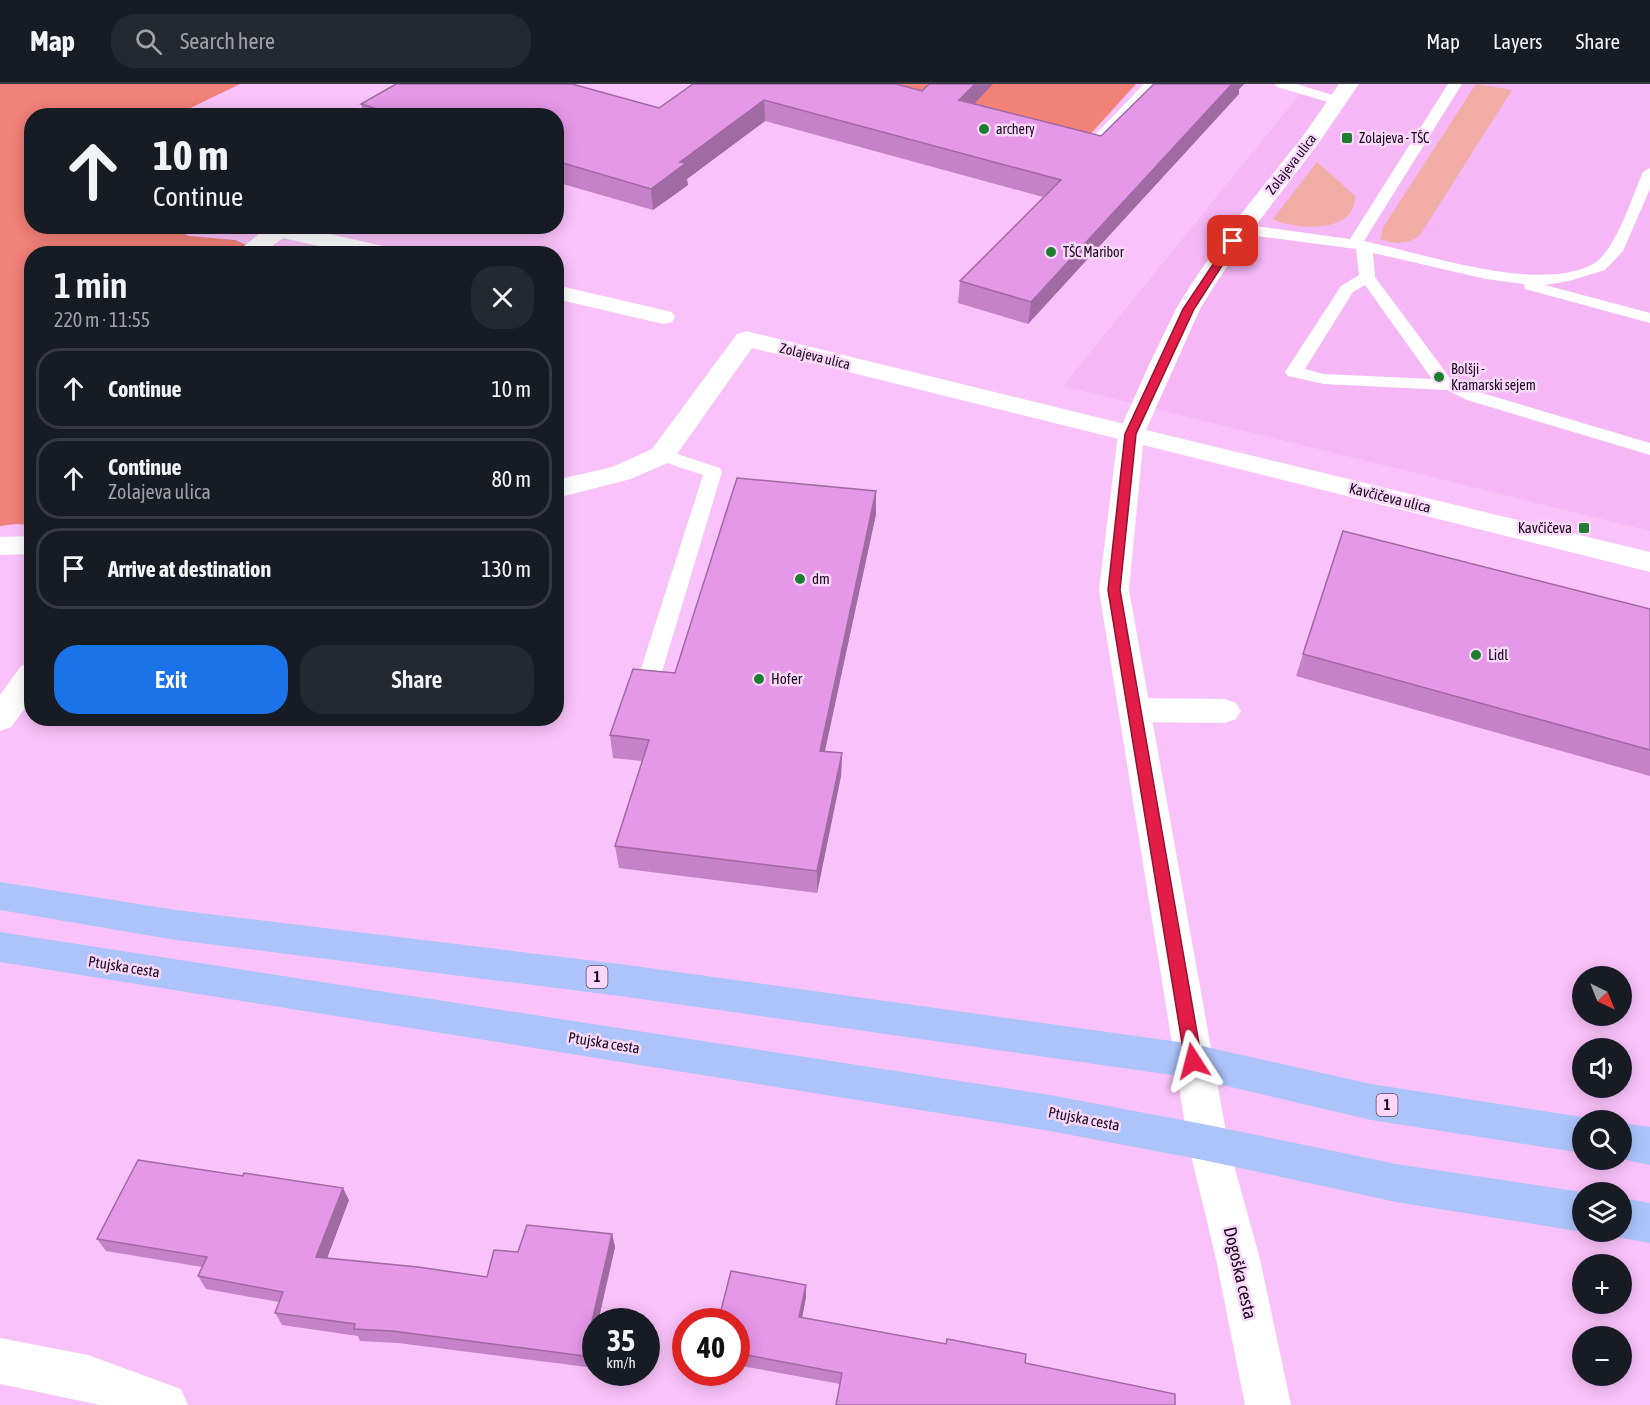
<!DOCTYPE html>
<meta charset="utf-8">
<style>
body{margin:0;font-family:"Asap Condensed",sans-serif;background:#242831;color:#f1f3f6;height:100vh;display:flex;flex-direction:column;font-size:22px;white-space:nowrap}
*{box-sizing:border-box;margin:0}
p{font-size:20px;color:#9ea1a6}
.icon{flex:none;width:33px;height:33px;fill:none;stroke:currentColor;stroke-width:2;stroke-linecap:round;stroke-linejoin:round}
.map{position:relative;flex:1;overflow:hidden}
.details{position:absolute;left:24px;top:162px;width:540px;height:480px;display:flex;flex-direction:column;background:#171b24;border-radius:24px;box-shadow:0 3px 15px #0003}
.details>*{flex:none}
.hud{position:absolute;left:24px;top:24px;width:540px;height:126px;border-radius:24px;box-shadow:0 3px 15px #0003;background:#171b24;color:#f1f3f6;overflow:hidden}
.needle{width:39px;rotate:137deg}
.controls{position:absolute;left:1572px;top:882px;display:grid;gap:12px}
.controls a{display:grid;place-items:center;width:60px;height:60px;border-radius:50%;background:#171b24;box-shadow:0 3px 15px #0003;font-size:30px}
.speed{position:absolute;left:582px;top:1224px;display:flex;gap:12px;font-size:30px;font-weight:700;text-align:center}
.speed>*{display:grid;place-content:center;width:78px;height:78px;border-radius:50%;background:#171b24;box-shadow:0 3px 15px #0003;line-height:1}
.speed small{font-size:15px;font-weight:400}
.speed .limit{border:9px solid #d22;background:#fff;color:#111}
.pin{position:absolute;display:grid;place-items:center;width:51px;height:51px;color:#fff;margin:-26px;border-radius:12px;box-shadow:0 3px 9px #0006}
.me{position:absolute;width:66px;margin:-33px;rotate:351deg;stroke-linejoin:round;filter:drop-shadow(0 0 4px #0008)}
.turn{display:flex;align-items:center;gap:21px;height:126px;padding:0 30px;font-size:27px}
.turn .icon{width:78px;height:78px;stroke-width:2.5}
.turn b{display:block;font-size:42px;line-height:51px}
.round{display:grid;place-items:center;flex:none;width:63px;height:63px;border-radius:24px;background:#242831}
.head{display:flex;align-items:center;justify-content:space-between;height:102px;padding:0 30px}
h1{font-size:36px;font-weight:600;line-height:45px}
.primary-button{display:flex;gap:12px;margin-top:auto;padding:12px 30px}
.primary-button a{flex:1;height:69px;border-radius:24px;background:#1a73e8;color:#fff;font-size:24px;font-weight:600;line-height:69px;text-align:center}
.primary-button a+a{background:#242831;color:#f1f3f6}
ul{padding:0;list-style:none}
li{display:flex;align-items:center;gap:18px;height:81px;margin:0 12px 9px;padding:0 18px;border:3px solid #363941;border-radius:24px}
li div{flex:1}
li b{display:block;font-size:22px}
li em{font-style:normal}
header{display:flex;align-items:center;gap:36px;box-sizing:border-box;height:84px;padding:0 30px;background:#171b24;border-bottom:2px solid #363941}
header strong{font-size:28px}
nav{display:flex;gap:33px;margin-inline-start:auto;font-size:21px}
.search{width:420px;height:54px;background:#242831;display:flex;align-items:center;gap:15px;box-sizing:border-box;padding:0 21px;border-radius:24px;color:#9ea1a6;font-size:22px}
.map>svg:first-child{display:block}
.built{fill:#f5b7f6}
.green{fill:#f1ada6}
.forest{fill:#f28178}
.lines{fill:none;stroke-linecap:round;stroke-linejoin:round}
.lane{fill:#fff;fill-rule:evenodd}
.street{fill:#fff;fill-rule:evenodd}
.secondary{fill:#fff;fill-rule:evenodd}
.primary{fill:#adc4fb;fill-rule:evenodd}
.wall{fill:#c582c8}
.shaded-wall{fill:#a06aa2}
.building{fill:#e597e8;stroke:#a06aa2;stroke-width:1.5}
.route{fill:#e11d48;stroke:#92132f;stroke-width:1.5}
.poi-dot{fill:#1e7e2f;stroke:#fad8fb;stroke-width:2}
.labels{text-anchor:middle;stroke-width:5;stroke-linejoin:round;paint-order:stroke}
.far-poi-label{font-size:14px;fill:#1b081c;stroke:#fad8fb;text-anchor:start}
.far-street-label{font-size:14px;fill:#1b081c;stroke:#fad8fb}
.shield{fill:#fad8fb;stroke:#5e465f;stroke-width:1.5}
.shield-label{font-size:14px;font-weight:bold;fill:#1b081c}
.street-label{font-size:15px;fill:#1b081c;stroke:#fad8fb}
.poi-label{font-size:15px;fill:#1b081c;stroke:#fad8fb;text-anchor:start}
.near-street-label{font-size:18px;fill:#1b081c;stroke:#fad8fb}
</style>
<header>
<strong>Map</strong>
<div class="search"><svg class="icon" aria-label="search" viewBox="0 0 24 24"><circle cx="10" cy="10" r="6"/><path d="M15 15l6 6"/></svg>Search here</div>
<nav><a>Map</a><a>Layers</a><a>Share</a></nav>
</header>
<div class="map">
<svg width="1650" height="1321" viewBox="0 0 1650 1321">
<rect width="100%" height="100%" fill="#fac2fb"/>
<path class="built" d="M 1308,0 L 1650,0 L 1650,447 L 1063,302 Z"/>
<path class="green" d="M 1476,0 L 1512,6 L 1420,151 C 1409,161 1393,160 1380,155 L 1384,142 Z
M 1317,78 L 1355,112 C 1357,149 1296,147 1273,135 Z"/>
<path class="forest" d="M 0,0 L 240,0 L 176,31 L 32,32 L 32,142 L 170,143 L 189,152 L 235,156 L 265,169 L 32,170 L 31,441 L 16,440 L 0,442 Z
M 816,0 L 1136,0 L 1075,67 Z"/>
<g class="lines">
<path class="lane" d="M 1144,0 L 1159,0 L 1106,56 L 1096,56 L 1094,53 L 1096,50 Z
M 1275,0 L 1296,0 L 1343,14 L 1345,17 L 1338,21 L 1277,3 Z
M 1448,0 L 1462,0 L 1364,157 C 1422,169 1539,210 1593,180 C 1616,167 1632,112 1643,88 L 1650,84 L 1650,105 L 1623,167 L 1605,186 L 1569,197 L 1545,201 L 1650,229 L 1650,239 L 1525,205 L 1524,200 L 1486,195 L 1373,169 L 1375,193 L 1450,294 L 1479,308 L 1650,359 L 1650,371 L 1467,316 L 1447,306 L 1324,300 L 1288,292 L 1285,288 L 1341,202 L 1359,191 L 1356,165 L 1241,150 L 1233,145 L 1241,140 L 1350,155 ZM 1365,201 L 1432,295 L 1324,290 L 1305,285 L 1353,208 Z
M 662,365 L 720,384 L 722,388 L 662,588 L 659,593 L 651,596 L 643,593 L 640,588 L 703,391 L 655,375 L 653,371 L 655,367 Z"/>
<path class="street" d="M 269,142 L 294,142 L 396,165 L 399,170 L 354,170 L 283,154 L 261,170 L 234,170 Z
M 556,201 L 672,228 L 675,233 L 672,238 L 663,240 L 556,215 Z
M 746,247 L 1141,344 L 1144,350 L 1141,356 L 1131,358 L 752,264 L 672,377 L 631,395 L 556,414 L 556,396 L 612,383 L 652,365 L 737,250 Z
M 32,452 L 32,470 L 0,471 L 0,453 Z
M 32,579 L 32,615 L 11,643 L 0,647 L 0,611 L 21,582 Z
M 1134,614 L 1225,615 L 1236,619 L 1241,627 L 1236,635 L 1225,639 L 1134,638 L 1123,634 L 1118,626 L 1123,618 Z
M 0,1254 L 88,1271 L 181,1305 L 188,1321 L 100,1321 L 0,1300 Z"/>
<path class="secondary" d="M 1339,0 L 1359,0 L 1318,60 L 1250,149 L 1218,196 L 1200,225 L 1146,346 L 1650,468 L 1650,488 L 1143,361 L 1129,506 L 1228,1059 L 1260,1175 L 1291,1321 L 1245,1321 L 1216,1175 L 1188,1059 L 1099,506 L 1118,350 L 1148,283 L 1176,225 L 1194,196 L 1233,140 L 1303,52 Z"/>
<path class="primary" d="M 0,798 L 176,826 L 620,880 L 1193,960 L 1371,1000 L 1582,1033 L 1592,1036 L 1582,1036 L 1582,1069 L 1371,1036 L 1193,994 L 620,912 L 176,856 L 0,826 Z
M 0,848 L 1050,1011 L 1208,1041 L 1396,1080 L 1582,1108 L 1583,1148 L 1396,1118 L 1208,1077 L 1050,1047 L 0,878 Z
M 1622,1039 L 1650,1043 L 1650,1081 L 1622,1075 Z
M 1622,1114 L 1650,1119 L 1650,1159 L 1622,1154 L 1607,1148 L 1622,1148 Z"/>
</g>
<path class="wall" d="M 993,0 L 974,20 L 1101,52 L 1154,0 L 1244,0 L 1239,5 L 1239,10 L 1028,240 L 958,219 L 960,197 L 1043,113 L 765,37 L 687,95 L 688,101 L 653,126 L 556,98 L 556,32 L 364,32 L 361,20 L 659,24 L 922,7 Z
M 876,407 L 876,430 L 825,667 L 842,669 L 841,692 L 817,809 L 619,784 L 615,762 L 642,677 L 613,674 L 610,651 L 675,589 Z
M 1650,525 L 1650,692 L 1296,592 L 1303,570 Z
M 349,1116 L 327,1174 L 487,1193 L 518,1168 L 612,1150 L 615,1163 L 598,1238 L 596,1238 L 596,1248 L 587,1283 L 398,1259 L 360,1257 L 358,1252 L 282,1241 L 275,1229 L 279,1218 L 206,1205 L 198,1192 L 202,1183 L 106,1167 L 97,1155 Z
M 806,1213 L 802,1233 L 946,1260 L 1026,1270 L 840,1300 L 736,1281 L 736,1238 Z"/>
<path class="shaded-wall" d="M 975,0 L 993,0 L 958,37 L 959,16 Z
M 1232,0 L 1244,0 L 1239,5 L 1239,10 L 1028,240 L 1031,218 Z
M 764,16 L 765,37 L 687,95 L 688,101 L 653,126 L 651,105 L 680,78 Z
M 876,407 L 876,430 L 820,689 L 820,667 Z
M 842,669 L 841,692 L 817,809 L 817,787 Z
M 343,1104 L 349,1116 L 323,1185 L 316,1173 Z
M 612,1150 L 615,1163 L 598,1238 L 596,1238 L 596,1248 L 587,1283 L 584,1272 Z
M 806,1201 L 806,1213 L 800,1245 L 799,1233 Z"/>
<path class="building" d="M 396,0 L 572,0 L 659,24 L 693,0 L 896,0 L 922,7 L 929,0 L 975,0 L 959,16 L 1101,52 L 1154,0 L 1232,0 L 1031,218 L 960,197 L 1061,96 L 764,16 L 680,78 L 686,79 L 651,105 L 556,77 L 556,32 L 400,32 L 361,20 Z
M 737,394 L 876,407 L 820,667 L 842,669 L 817,787 L 615,762 L 649,656 L 610,651 L 633,585 L 675,589 Z
M 1343,447 L 1650,525 L 1650,666 L 1303,570 Z
M 138,1076 L 243,1092 L 244,1089 L 343,1104 L 316,1173 L 418,1183 L 487,1193 L 494,1166 L 518,1168 L 527,1141 L 612,1150 L 584,1272 L 392,1247 L 354,1245 L 355,1240 L 275,1229 L 283,1208 L 198,1192 L 207,1173 L 97,1155 Z
M 731,1187 L 806,1201 L 799,1233 L 946,1260 L 947,1255 L 1026,1270 L 1025,1279 L 1175,1310 L 1175,1321 L 836,1321 L 842,1289 L 736,1269 L 736,1238 L 718,1238 Z"/>
<path class="route" d="M 1233,154 L 1238,157 L 1194,225 L 1136,350 L 1120,506 L 1202,977 L 1199,982 L 1193,984 L 1188,982 L 1185,977 L 1108,506 L 1125,350 L 1183,225 L 1230,155 Z"/>
<g class="poi-dot">
<circle cx="984" cy="45" r="6"/>
<rect x="1341" y="48" width="12" height="12" rx="3"/>
<circle cx="1051" cy="168" r="6"/>
<circle cx="1439" cy="293" r="6"/>
<rect x="1578" y="438" width="12" height="12" rx="3"/>
<circle cx="800" cy="495" r="6"/>
<circle cx="1476" cy="571" r="6"/>
<circle cx="759" cy="595" r="6"/>
</g>
<g class="labels">
<g class="far-poi-label">
<text x="996" y="50">archery</text>
<text x="1359" y="59">Zolajeva - TŠC</text>
<text x="1063" y="173">TŠC Maribor</text>
<text x="1451" y="290">Bolšji -<tspan x="1451" dy="16">Kramarski sejem</tspan></text>
</g>
<g class="far-street-label">
<text transform="translate(1291 80) rotate(-52)" y="5">Zolajeva ulica</text>
<text transform="translate(815 272) rotate(14)" y="5">Zolajeva ulica</text>
</g>
<g class="shield">
<rect x="586.5" y="882" width="21" height="22" rx="4.5"/>
<rect x="1376.5" y="1010" width="21" height="22" rx="4.5"/>
</g>
<g class="shield-label">
<text x="597" y="898">1</text>
<text x="1387" y="1026">1</text>
</g>
<g class="street-label">
<text transform="translate(1390 414) rotate(14)" y="5">Kavčičeva ulica</text>
<text transform="translate(124 883) rotate(9)" y="5">Ptujska cesta</text>
<text transform="translate(604 959) rotate(9)" y="5">Ptujska cesta</text>
<text transform="translate(1084 1035) rotate(11)" y="5">Ptujska cesta</text>
</g>
<g class="poi-label">
<text x="1572" y="449" text-anchor="end">Kavčičeva</text>
<text x="812" y="500">dm</text>
<text x="1488" y="576">Lidl</text>
<text x="771" y="600">Hofer</text>
</g>
<g class="near-street-label">
<text transform="translate(1240 1189) rotate(77)" y="6">Dogoška cesta</text>
</g>
</g>
</svg>
<div class="controls">
<a><svg class="needle" viewBox="-14 -14 28 28"><path d="M0-13l5 13h-10z" fill="#e53935"/><path d="M0 13l5-13h-10z" fill="#9ea1a6"/></svg></a>
<a><svg class="icon" aria-label="sound" viewBox="0 0 24 24"><path d="M4 9h4l5-4v14l-5-4H4zM17 9q2 3 0 6"/></svg></a>
<a><svg class="icon" aria-label="search" viewBox="0 0 24 24"><circle cx="10" cy="10" r="6"/><path d="M15 15l6 6"/></svg></a>
<a><svg class="icon" aria-label="layers" viewBox="0 0 24 24"><path d="M12 4l9 5-9 5-9-5zM3 14l9 5 9-5"/></svg></a>
<a>+</a>
<a>−</a>
</div>
<div class="speed"><div>35<small>km/h</small></div><div class="limit">40</div></div>
<div class="pin" style="left:1233px;top:157px;background:#d93025"><svg class="icon" aria-label="arrive" viewBox="0 0 24 24"><path d="M6 21V4h12l-3 4 3 4H6"/></svg></div>
<svg class="me" style="left:1193px;top:977px" viewBox="-20 -20 40 40"><path d="M0-17L14 15 0 8-14 15z" fill="#e11d48" stroke="#fff" stroke-width="4"/></svg>
<div class="hud">
<div class="turn"><svg class="icon" aria-label="ahead" viewBox="0 0 24 24"><path d="M12 20V5M6 11l6-6 6 6"/></svg><div><b>10 m</b>Continue</div></div>
</div>
<section class="details">
<div class="head"><div><h1>1 min</h1><p>220 m · 11:55</p></div><a class="round"><svg class="icon" aria-label="close" viewBox="0 0 24 24"><path d="M6 6l12 12M18 6L6 18"/></svg></a></div>
<ul>
<li><svg class="icon" aria-label="ahead" viewBox="0 0 24 24"><path d="M12 20V5M6 11l6-6 6 6"/></svg><div><b>Continue</b></div><em>10 m</em></li>
<li><svg class="icon" aria-label="ahead" viewBox="0 0 24 24"><path d="M12 20V5M6 11l6-6 6 6"/></svg><div><b>Continue</b><p>Zolajeva ulica</p></div><em>80 m</em></li>
<li><svg class="icon" aria-label="arrive" viewBox="0 0 24 24"><path d="M6 21V4h12l-3 4 3 4H6"/></svg><div><b>Arrive at destination</b></div><em>130 m</em></li>
</ul>
<div class="primary-button"><a>Exit</a><a>Share</a></div>
</section>
</div>
